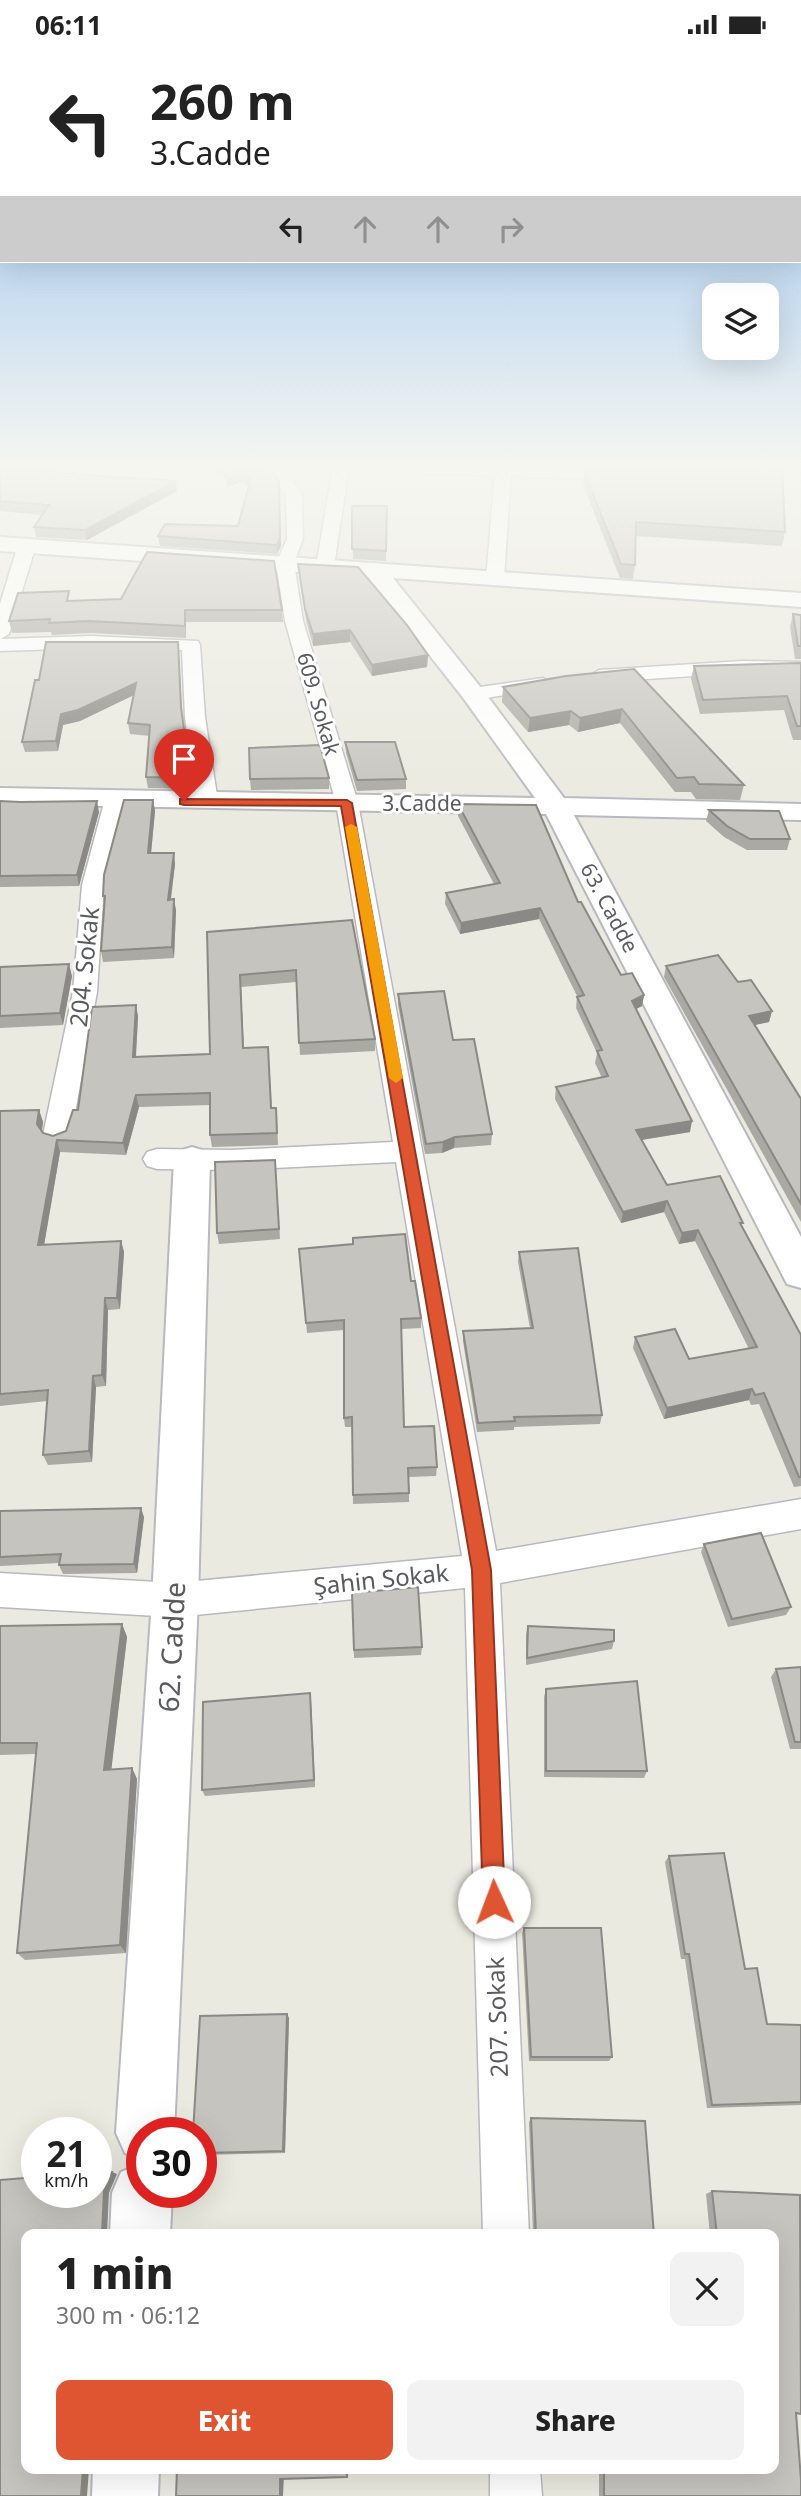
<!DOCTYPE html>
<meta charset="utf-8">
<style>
body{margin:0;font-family:"Noto Sans",sans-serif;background:#f2f2f2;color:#222;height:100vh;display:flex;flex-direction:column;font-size:26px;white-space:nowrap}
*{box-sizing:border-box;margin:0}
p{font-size:23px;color:#767676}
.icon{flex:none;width:38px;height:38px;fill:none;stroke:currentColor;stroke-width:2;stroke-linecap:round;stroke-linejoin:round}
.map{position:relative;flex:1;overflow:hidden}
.drawer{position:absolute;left:21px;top:2180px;width:758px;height:245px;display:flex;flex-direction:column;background:#fff;border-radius:14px;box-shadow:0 7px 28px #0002}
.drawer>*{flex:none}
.guide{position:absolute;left:0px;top:0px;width:802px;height:214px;box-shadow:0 7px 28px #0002;background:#fff;color:#222;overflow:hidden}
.controls{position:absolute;left:702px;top:234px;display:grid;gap:14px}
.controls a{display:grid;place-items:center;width:77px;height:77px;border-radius:14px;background:#fff;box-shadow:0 7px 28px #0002;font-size:35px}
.speed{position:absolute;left:21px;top:2068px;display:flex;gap:14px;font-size:35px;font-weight:700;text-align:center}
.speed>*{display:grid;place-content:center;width:91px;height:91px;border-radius:50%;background:#fff;box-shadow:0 7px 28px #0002;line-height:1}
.speed small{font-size:18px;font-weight:400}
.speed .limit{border:10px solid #d22;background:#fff;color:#111}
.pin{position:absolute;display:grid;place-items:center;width:60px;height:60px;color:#fff;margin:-72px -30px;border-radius:50% 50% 50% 0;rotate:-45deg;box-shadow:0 0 7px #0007}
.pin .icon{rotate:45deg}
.me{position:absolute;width:77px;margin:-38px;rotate:358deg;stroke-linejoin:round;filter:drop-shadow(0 0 5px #0008)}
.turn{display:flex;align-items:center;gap:24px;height:147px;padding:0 35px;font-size:32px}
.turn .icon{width:91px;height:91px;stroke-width:2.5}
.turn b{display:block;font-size:49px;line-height:60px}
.lanes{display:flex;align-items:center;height:66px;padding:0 35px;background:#0003;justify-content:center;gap:35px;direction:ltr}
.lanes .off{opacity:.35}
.round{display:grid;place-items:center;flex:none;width:74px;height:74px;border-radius:14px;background:#f2f2f2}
.headline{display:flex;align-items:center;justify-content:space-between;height:119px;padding:0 35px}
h1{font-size:42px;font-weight:800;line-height:52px}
.cta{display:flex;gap:14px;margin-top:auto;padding:14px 35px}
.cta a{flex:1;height:80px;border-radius:14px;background:#df5532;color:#fff;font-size:28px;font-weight:800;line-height:80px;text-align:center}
.cta a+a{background:#f2f2f2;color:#222}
.status{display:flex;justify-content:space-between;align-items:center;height:49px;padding:0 35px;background:#fff;direction:ltr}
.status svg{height:19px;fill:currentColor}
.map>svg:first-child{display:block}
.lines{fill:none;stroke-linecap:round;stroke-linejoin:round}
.minor-casing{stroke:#b8b9bf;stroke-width:3}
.tertiary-casing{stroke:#b8b9bf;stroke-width:4}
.minor{fill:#fff;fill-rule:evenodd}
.tertiary{fill:#fff;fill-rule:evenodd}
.wall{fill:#aaa9a3}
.shaded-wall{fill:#8b8985}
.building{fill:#c6c4be;stroke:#8b8985;stroke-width:2}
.route{fill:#df5532;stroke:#913720;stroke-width:2}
.slow{fill:#f59e0b}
.labels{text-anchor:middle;stroke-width:6;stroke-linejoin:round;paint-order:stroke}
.far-street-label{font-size:21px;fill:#595b61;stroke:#fff}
.street-label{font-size:24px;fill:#595b61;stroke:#fff}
.near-street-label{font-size:28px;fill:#595b61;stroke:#fff}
</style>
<div class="status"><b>06:11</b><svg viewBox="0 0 49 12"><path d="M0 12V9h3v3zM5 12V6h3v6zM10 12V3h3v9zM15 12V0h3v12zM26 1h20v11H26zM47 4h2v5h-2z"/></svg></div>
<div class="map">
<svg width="801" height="2447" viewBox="0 0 801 2447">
<rect width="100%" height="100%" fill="#ebeae0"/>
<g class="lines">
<defs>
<path id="minor" d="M 264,418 L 282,418 L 302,445 L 303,490 L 294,514 L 303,572 L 358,754 L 496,1502 L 801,1450 L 801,1480 L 500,1534 L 529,2186 L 483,2186 L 465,1539 L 175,1568 L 0,1558 L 0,1524 L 175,1534 L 462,1507 L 396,1113 L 232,1121 L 157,1120 L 147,1117 L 143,1110 L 147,1103 L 157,1100 L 232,1101 L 393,1093 L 336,754 L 285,572 L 276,514 L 287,490 L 286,445 Z
M 333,418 L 349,418 L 334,517 L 325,522 L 316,517 Z
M 504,418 L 511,423 L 504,530 L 495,535 L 486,530 L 495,423 Z
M 27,491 L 36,496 L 9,585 L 1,590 L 91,587 L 198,592 L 200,596 L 205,668 L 218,753 L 215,758 L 199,758 L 196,753 L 185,668 L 182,601 L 91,599 L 0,602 L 0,555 L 18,496 Z
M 742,612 L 801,613 L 801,625 L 742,624 L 599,633 L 589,627 L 599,621 Z
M 543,629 L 553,635 L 550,639 L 473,651 L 463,645 L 473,639 Z
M 116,744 L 124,745 L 127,750 L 104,836 L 97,943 L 71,1086 L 67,1093 L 57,1096 L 47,1093 L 43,1086 L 73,943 L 82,836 L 105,750 L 108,745 Z
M 490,2420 L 540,2420 L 542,2447 L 490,2447 Z"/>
<path id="tertiary" d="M 414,418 L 675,418 L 672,422 L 627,431 L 424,424 Z
M 0,488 L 801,544 L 801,558 L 393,529 L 482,640 L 564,749 L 801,755 L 801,771 L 574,766 L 801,1188 L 801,1239 L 787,1235 L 546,765 L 0,755 L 0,739 L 535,749 L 464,650 L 368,528 L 0,502 Z
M 192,1098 L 205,1102 L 210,1111 L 198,1551 L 174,2084 L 142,2084 L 142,2112 L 125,2104 L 116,2084 L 152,1551 L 174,1111 L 179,1102 Z
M 142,2114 L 142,2144 L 172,2144 L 170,2186 L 110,2186 L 112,2144 L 121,2123 Z
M 93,2420 L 159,2420 L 158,2447 L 92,2447 Z"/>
</defs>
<use href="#minor" class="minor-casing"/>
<use href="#tertiary" class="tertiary-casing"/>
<use href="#minor" class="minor"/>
<use href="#tertiary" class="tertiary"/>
</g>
<path class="wall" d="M 0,418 L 50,418 L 51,423 L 177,442 L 87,491 L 36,488 L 34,478 L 43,466 L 0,462 Z
M 212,418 L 268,418 L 281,497 L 277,505 L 160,497 L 158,487 L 238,477 L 249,437 L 240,433 L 228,438 L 224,427 L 213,422 Z
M 584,423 L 785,483 L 782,497 L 636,487 L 635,516 L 633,530 L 620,529 L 583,436 Z
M 352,457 L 387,457 L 386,512 L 353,510 Z
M 298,515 L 428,606 L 427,618 L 372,627 L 350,593 L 313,597 L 306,571 L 299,526 Z
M 71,552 L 282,561 L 283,573 L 186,573 L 186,589 L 91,584 L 52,586 L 51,583 L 12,584 L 9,572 Z
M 793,565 L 801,566 L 801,610 L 795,610 L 790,578 Z
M 179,604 L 182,668 L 189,721 L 188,740 L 148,739 L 146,728 L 150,687 L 130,685 L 128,674 L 134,646 L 80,672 L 63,676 L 58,702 L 25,703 L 22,693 Z
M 801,614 L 801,691 L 793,691 L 784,661 L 700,665 L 691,630 L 694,617 Z
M 634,620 L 744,736 L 740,751 L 696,750 L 691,743 L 675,743 L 620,674 L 578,683 L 569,676 L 528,683 L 502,653 L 503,638 Z
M 345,693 L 406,730 L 406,740 L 357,742 L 346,704 Z
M 329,729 L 329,740 L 251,741 L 250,730 Z
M 153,751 L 155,762 L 151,804 L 175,815 L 171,851 L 176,861 L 174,909 L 103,913 L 101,902 L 105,856 L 103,847 Z
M 0,752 L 99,763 L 79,837 L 0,838 Z
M 458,755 L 578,853 L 621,926 L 644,946 L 642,957 L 636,960 L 690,1083 L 642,1091 L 667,1136 L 742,1178 L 801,1286 L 801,1437 L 794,1438 L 759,1355 L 751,1356 L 749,1351 L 664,1370 L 633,1299 L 635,1288 L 689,1310 L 749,1300 L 695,1192 L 679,1195 L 664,1163 L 621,1174 L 555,1050 L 556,1038 L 602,1029 L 595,1014 L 597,1004 L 576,959 L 577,947 L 539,870 L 460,885 L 445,855 L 446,844 L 494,835 L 458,767 Z
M 709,761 L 790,790 L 787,801 L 747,801 L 724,788 L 706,772 Z
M 352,871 L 375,990 L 375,1002 L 300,1006 L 296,933 L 241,938 L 244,999 L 268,998 L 272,1059 L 277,1071 L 278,1096 L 212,1098 L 210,1086 L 210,1056 L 139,1058 L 126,1106 L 60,1103 L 44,1196 L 121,1192 L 124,1203 L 120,1260 L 108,1261 L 106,1337 L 96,1338 L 92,1413 L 48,1416 L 43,1406 L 47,1352 L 0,1357 L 0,1062 L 39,1061 L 43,1073 L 42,1082 L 43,1084 L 53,1087 L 66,1082 L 136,956 L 138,968 L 136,1008 L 210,1005 L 207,883 Z
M 666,917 L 738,933 L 772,962 L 769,973 L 754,976 L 801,1050 L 801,1173 L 664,928 Z
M 0,918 L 72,927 L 63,976 L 0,979 Z
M 398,945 L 453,991 L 492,1085 L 491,1096 L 454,1099 L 442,1104 L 425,1105 L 398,956 Z
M 276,1121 L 280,1190 L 219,1195 L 217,1184 Z
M 299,1200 L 411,1232 L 421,1269 L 421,1279 L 401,1280 L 404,1378 L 437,1418 L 436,1427 L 409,1428 L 409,1453 L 353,1455 L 352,1378 L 345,1378 L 344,1369 L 344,1281 L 307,1284 Z
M 519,1203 L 602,1366 L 600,1375 L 514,1378 L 514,1381 L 477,1383 L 463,1292 L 463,1282 L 530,1279 L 518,1213 Z
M 0,1462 L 144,1468 L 137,1524 L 63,1525 L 59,1516 L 59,1514 L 0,1517 Z
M 704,1495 L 791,1558 L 786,1566 L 728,1578 L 701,1503 Z
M 352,1544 L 422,1598 L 421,1606 L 354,1609 Z
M 122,1575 L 127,1588 L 111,1721 L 132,1719 L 137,1730 L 126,1904 L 25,1911 L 17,1904 L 36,1705 L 0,1706 L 0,1577 Z
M 528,1577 L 614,1592 L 612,1600 L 526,1616 L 526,1585 Z
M 801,1618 L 801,1700 L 790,1700 L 771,1628 L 776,1620 Z
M 546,1640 L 647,1722 L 644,1729 L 544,1728 L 544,1648 Z
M 311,1652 L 315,1738 L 205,1747 L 202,1741 Z
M 669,1807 L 745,1920 L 767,1975 L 801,1976 L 801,2056 L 707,2059 L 685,1910 L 681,1910 L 665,1813 Z
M 524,1879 L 612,2008 L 609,2012 L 529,2012 L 522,1884 Z
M 287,1965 L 289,1969 L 285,2104 L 201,2106 L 201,2084 Z
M 531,2069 L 654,2186 L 533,2186 L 529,2073 Z
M 712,2142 L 800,2146 L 801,2365 L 796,2364 L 801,2431 L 801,2447 L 599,2447 L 599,2420 L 774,2420 L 774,2186 L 710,2186 L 706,2145 Z"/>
<path class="shaded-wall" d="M 239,425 L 240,433 L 228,438 L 228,429 Z
M 176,432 L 177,442 L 87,491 L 85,481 Z
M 279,432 L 281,497 L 277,505 L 277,496 Z
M 185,561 L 186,573 L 186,589 L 185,577 Z
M 350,581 L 350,593 L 313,597 L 313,585 Z
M 178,593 L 182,668 L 189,721 L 188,740 L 181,658 Z
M 428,606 L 427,618 L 372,627 L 372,616 Z
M 136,634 L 138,644 L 80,672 L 63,676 L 58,702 L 56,692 L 61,665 Z
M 622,660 L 620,674 L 578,683 L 580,669 Z
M 571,662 L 569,676 L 528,683 L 530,669 Z
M 153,751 L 155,762 L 150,815 L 148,804 Z
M 97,752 L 99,763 L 79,837 L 77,826 Z
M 174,804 L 175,815 L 169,862 L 168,851 Z
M 174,850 L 176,861 L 174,909 L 172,898 Z
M 540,859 L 539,870 L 460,885 L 461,874 Z
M 69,915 L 72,927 L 63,976 L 60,964 Z
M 240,926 L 241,938 L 244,1011 L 243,999 Z
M 644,946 L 642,957 L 630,963 L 632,952 Z
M 136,956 L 138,968 L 135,1020 L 133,1008 Z
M 772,962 L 769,973 L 746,978 L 749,967 Z
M 136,1046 L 139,1058 L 126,1106 L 123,1094 Z
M 39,1061 L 43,1073 L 41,1087 L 37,1075 Z
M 692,1072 L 690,1083 L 634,1092 L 636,1081 Z
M 455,1088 L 454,1099 L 442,1104 L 443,1093 Z
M 57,1091 L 60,1103 L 42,1208 L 38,1196 Z
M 667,1152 L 664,1163 L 621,1174 L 623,1163 Z
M 698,1181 L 695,1192 L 679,1195 L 682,1184 Z
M 121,1192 L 124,1203 L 120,1260 L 117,1249 Z
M 105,1249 L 108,1261 L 106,1337 L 102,1326 Z
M 93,1327 L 96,1338 L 92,1413 L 89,1402 Z
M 752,1340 L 749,1351 L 664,1370 L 667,1359 Z
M 141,1459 L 144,1468 L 137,1524 L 134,1515 Z
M 122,1575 L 127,1588 L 110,1732 L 104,1721 Z
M 310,1644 L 311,1652 L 315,1738 L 314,1731 Z
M 132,1719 L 137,1730 L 126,1904 L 120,1896 Z
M 287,1965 L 289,1969 L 285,2104 L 283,2102 Z
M 112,2123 L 117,2125 L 109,2144 L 107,2186 L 102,2184 L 104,2142 Z
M 83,2420 L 89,2420 L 87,2447 L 81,2447 Z
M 284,2425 L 283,2447 L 280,2447 L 280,2430 Z"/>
<path class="building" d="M 0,418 L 48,418 L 45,423 L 176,432 L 85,481 L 34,478 L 49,456 L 0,452 Z
M 223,418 L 268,418 L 279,432 L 280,488 L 277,496 L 158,487 L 165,475 L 238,477 L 251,429 L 239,425 L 228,429 Z
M 650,418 L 782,418 L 785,483 L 636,473 L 635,516 L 621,515 L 584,423 L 650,420 Z
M 352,457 L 387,457 L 386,502 L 352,500 Z
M 147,503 L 274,512 L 282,561 L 185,561 L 185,577 L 89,572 L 49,574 L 50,570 L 9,572 L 18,544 L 69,542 L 67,552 L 121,550 Z
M 298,515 L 358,518 L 407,576 L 428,606 L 372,616 L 350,581 L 313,585 L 305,560 Z
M 793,565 L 801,566 L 801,597 L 798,597 Z
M 46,593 L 178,593 L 181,658 L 188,710 L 186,729 L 146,728 L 150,676 L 128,674 L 136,634 L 78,661 L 61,665 L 56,692 L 22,693 L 35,631 L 39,631 Z
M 801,614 L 801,677 L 797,677 L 787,647 L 703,651 L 694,617 Z
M 634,620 L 744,736 L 699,735 L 694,728 L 677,729 L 622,660 L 580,669 L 571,662 L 530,669 L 503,638 L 566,627 Z
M 345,693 L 395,693 L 406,730 L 357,731 Z
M 320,696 L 329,729 L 250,730 L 249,699 Z
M 124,751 L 153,751 L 148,804 L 174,804 L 168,851 L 174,850 L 172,898 L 101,902 L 105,847 L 103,847 L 104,826 Z
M 0,752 L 20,753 L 97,752 L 77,826 L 0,827 Z
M 458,755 L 536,756 L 578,853 L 581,853 L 621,926 L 632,924 L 644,946 L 632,952 L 692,1072 L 636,1081 L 667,1136 L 720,1127 L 743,1174 L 740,1174 L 801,1286 L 801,1428 L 799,1428 L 764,1344 L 755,1346 L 752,1340 L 667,1359 L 635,1288 L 675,1280 L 689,1310 L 757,1298 L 698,1181 L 682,1184 L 667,1152 L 623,1163 L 556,1038 L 608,1027 L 597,1002 L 602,1001 L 577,948 L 584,946 L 540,859 L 461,874 L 446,844 L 500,834 Z
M 709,761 L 779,762 L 790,790 L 750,790 L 727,777 Z
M 352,871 L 375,990 L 299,994 L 296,921 L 240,926 L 243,999 L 268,998 L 271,1059 L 276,1059 L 277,1084 L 210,1086 L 210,1044 L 136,1046 L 123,1094 L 57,1091 L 38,1196 L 121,1192 L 117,1249 L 105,1249 L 102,1326 L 93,1327 L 89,1402 L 43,1406 L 48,1341 L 0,1345 L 0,1062 L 39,1061 L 37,1075 L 43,1084 L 53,1087 L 66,1082 L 73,1061 L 78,1061 L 92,958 L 136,956 L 133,1008 L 210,1005 L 207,883 Z
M 718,906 L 738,933 L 751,931 L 772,962 L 749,967 L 801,1050 L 801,1155 L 666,917 Z
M 69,915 L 60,964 L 0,967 L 0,918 Z
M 444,942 L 453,991 L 474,990 L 492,1085 L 455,1088 L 443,1093 L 426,1095 L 398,945 Z
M 275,1111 L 279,1180 L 217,1184 L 215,1113 Z
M 405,1185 L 411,1232 L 415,1232 L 421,1269 L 401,1270 L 404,1378 L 434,1377 L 437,1418 L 408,1419 L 409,1444 L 353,1446 L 352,1368 L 344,1369 L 344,1271 L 306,1274 L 299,1200 L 353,1195 L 353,1189 Z
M 578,1199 L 602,1366 L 514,1368 L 515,1372 L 478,1374 L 463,1282 L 533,1279 L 519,1203 Z
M 141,1459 L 134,1515 L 59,1516 L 61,1505 L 0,1508 L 0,1462 Z
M 761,1484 L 791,1558 L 732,1570 L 704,1495 Z
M 418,1538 L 422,1598 L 354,1601 L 352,1544 Z
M 122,1575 L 104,1721 L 132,1719 L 120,1896 L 17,1904 L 37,1694 L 0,1694 L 0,1577 Z
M 528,1577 L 614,1581 L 614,1592 L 527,1609 Z
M 801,1618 L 801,1693 L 795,1693 L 776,1620 Z
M 637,1632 L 647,1722 L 546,1722 L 546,1640 Z
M 310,1644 L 314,1731 L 202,1741 L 203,1653 Z
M 724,1804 L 745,1920 L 757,1919 L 767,1975 L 801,1976 L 801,2053 L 712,2056 L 689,1905 L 685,1905 L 669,1807 Z
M 524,1879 L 601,1879 L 612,2008 L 531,2008 Z
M 287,1965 L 283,2102 L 201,2104 L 201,2084 L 193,2084 L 200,1967 Z
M 531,2069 L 645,2072 L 654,2186 L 536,2186 Z
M 112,2123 L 104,2142 L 102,2184 L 107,2186 L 26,2186 L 26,2420 L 83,2420 L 81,2447 L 0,2447 L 0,2131 L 37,2128 L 37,2144 L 96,2144 L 96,2124 Z
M 712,2142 L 800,2146 L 801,2365 L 796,2364 L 801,2431 L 801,2447 L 604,2447 L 604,2420 L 774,2420 L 774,2186 L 717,2186 Z
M 177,2420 L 347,2420 L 347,2428 L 280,2430 L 280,2447 L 176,2447 Z"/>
<linearGradient id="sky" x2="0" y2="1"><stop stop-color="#8bbcef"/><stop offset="0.55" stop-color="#f6f6f1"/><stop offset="1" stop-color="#f6f6f1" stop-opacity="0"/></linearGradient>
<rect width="801" height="761" fill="url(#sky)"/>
<path class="route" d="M 180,750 L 347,751 L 352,754 L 491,1521 L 505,1853 L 502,1861 L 494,1864 L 486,1861 L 483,1853 L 472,1521 L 341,757 L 184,756 L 180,755 Z"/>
<path class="slow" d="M 351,775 L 357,778 L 403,1029 L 396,1034 L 389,1029 L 345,778 Z"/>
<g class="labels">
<g class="far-street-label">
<text transform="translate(318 655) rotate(74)" y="7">609. Sokak</text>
<text x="422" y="762">3.Cadde</text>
<text transform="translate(609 859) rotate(62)" y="7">63. Cadde</text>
</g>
<g class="street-label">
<text transform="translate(85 918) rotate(-84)" y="8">204. Sokak</text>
<text transform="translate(381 1531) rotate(-6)" y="8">Şahin Sokak</text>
<text transform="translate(498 1968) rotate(-92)" y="8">207. Sokak</text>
</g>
<g class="near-street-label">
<text transform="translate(172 1598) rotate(-87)" y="10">62. Cadde</text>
</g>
</g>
</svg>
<div class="controls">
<a><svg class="icon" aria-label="layers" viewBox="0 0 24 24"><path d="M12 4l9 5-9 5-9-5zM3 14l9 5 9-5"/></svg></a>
</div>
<div class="speed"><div>21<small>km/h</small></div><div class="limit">30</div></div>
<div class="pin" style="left:184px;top:752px;background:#d93025"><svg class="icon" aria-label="arrive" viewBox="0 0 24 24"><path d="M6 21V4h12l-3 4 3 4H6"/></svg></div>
<svg class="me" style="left:494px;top:1853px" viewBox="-20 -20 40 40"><circle r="19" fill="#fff"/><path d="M0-13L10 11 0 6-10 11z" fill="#df5532"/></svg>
<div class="guide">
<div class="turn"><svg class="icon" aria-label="left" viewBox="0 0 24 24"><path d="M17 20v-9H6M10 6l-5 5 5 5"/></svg><div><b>260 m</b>3.Cadde</div></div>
<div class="lanes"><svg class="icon" aria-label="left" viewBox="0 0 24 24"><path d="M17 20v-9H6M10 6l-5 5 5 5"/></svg><svg class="icon off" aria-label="ahead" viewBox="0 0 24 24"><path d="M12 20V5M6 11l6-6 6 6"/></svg><svg class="icon off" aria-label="ahead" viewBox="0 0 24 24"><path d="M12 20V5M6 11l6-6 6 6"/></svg><svg class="icon off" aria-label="right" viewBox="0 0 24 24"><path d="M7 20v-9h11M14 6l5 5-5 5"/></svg></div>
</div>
<section class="drawer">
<div class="headline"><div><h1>1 min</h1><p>300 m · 06:12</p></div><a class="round"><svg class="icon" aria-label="close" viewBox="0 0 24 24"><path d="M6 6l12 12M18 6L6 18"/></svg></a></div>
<div class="cta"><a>Exit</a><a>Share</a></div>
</section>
</div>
